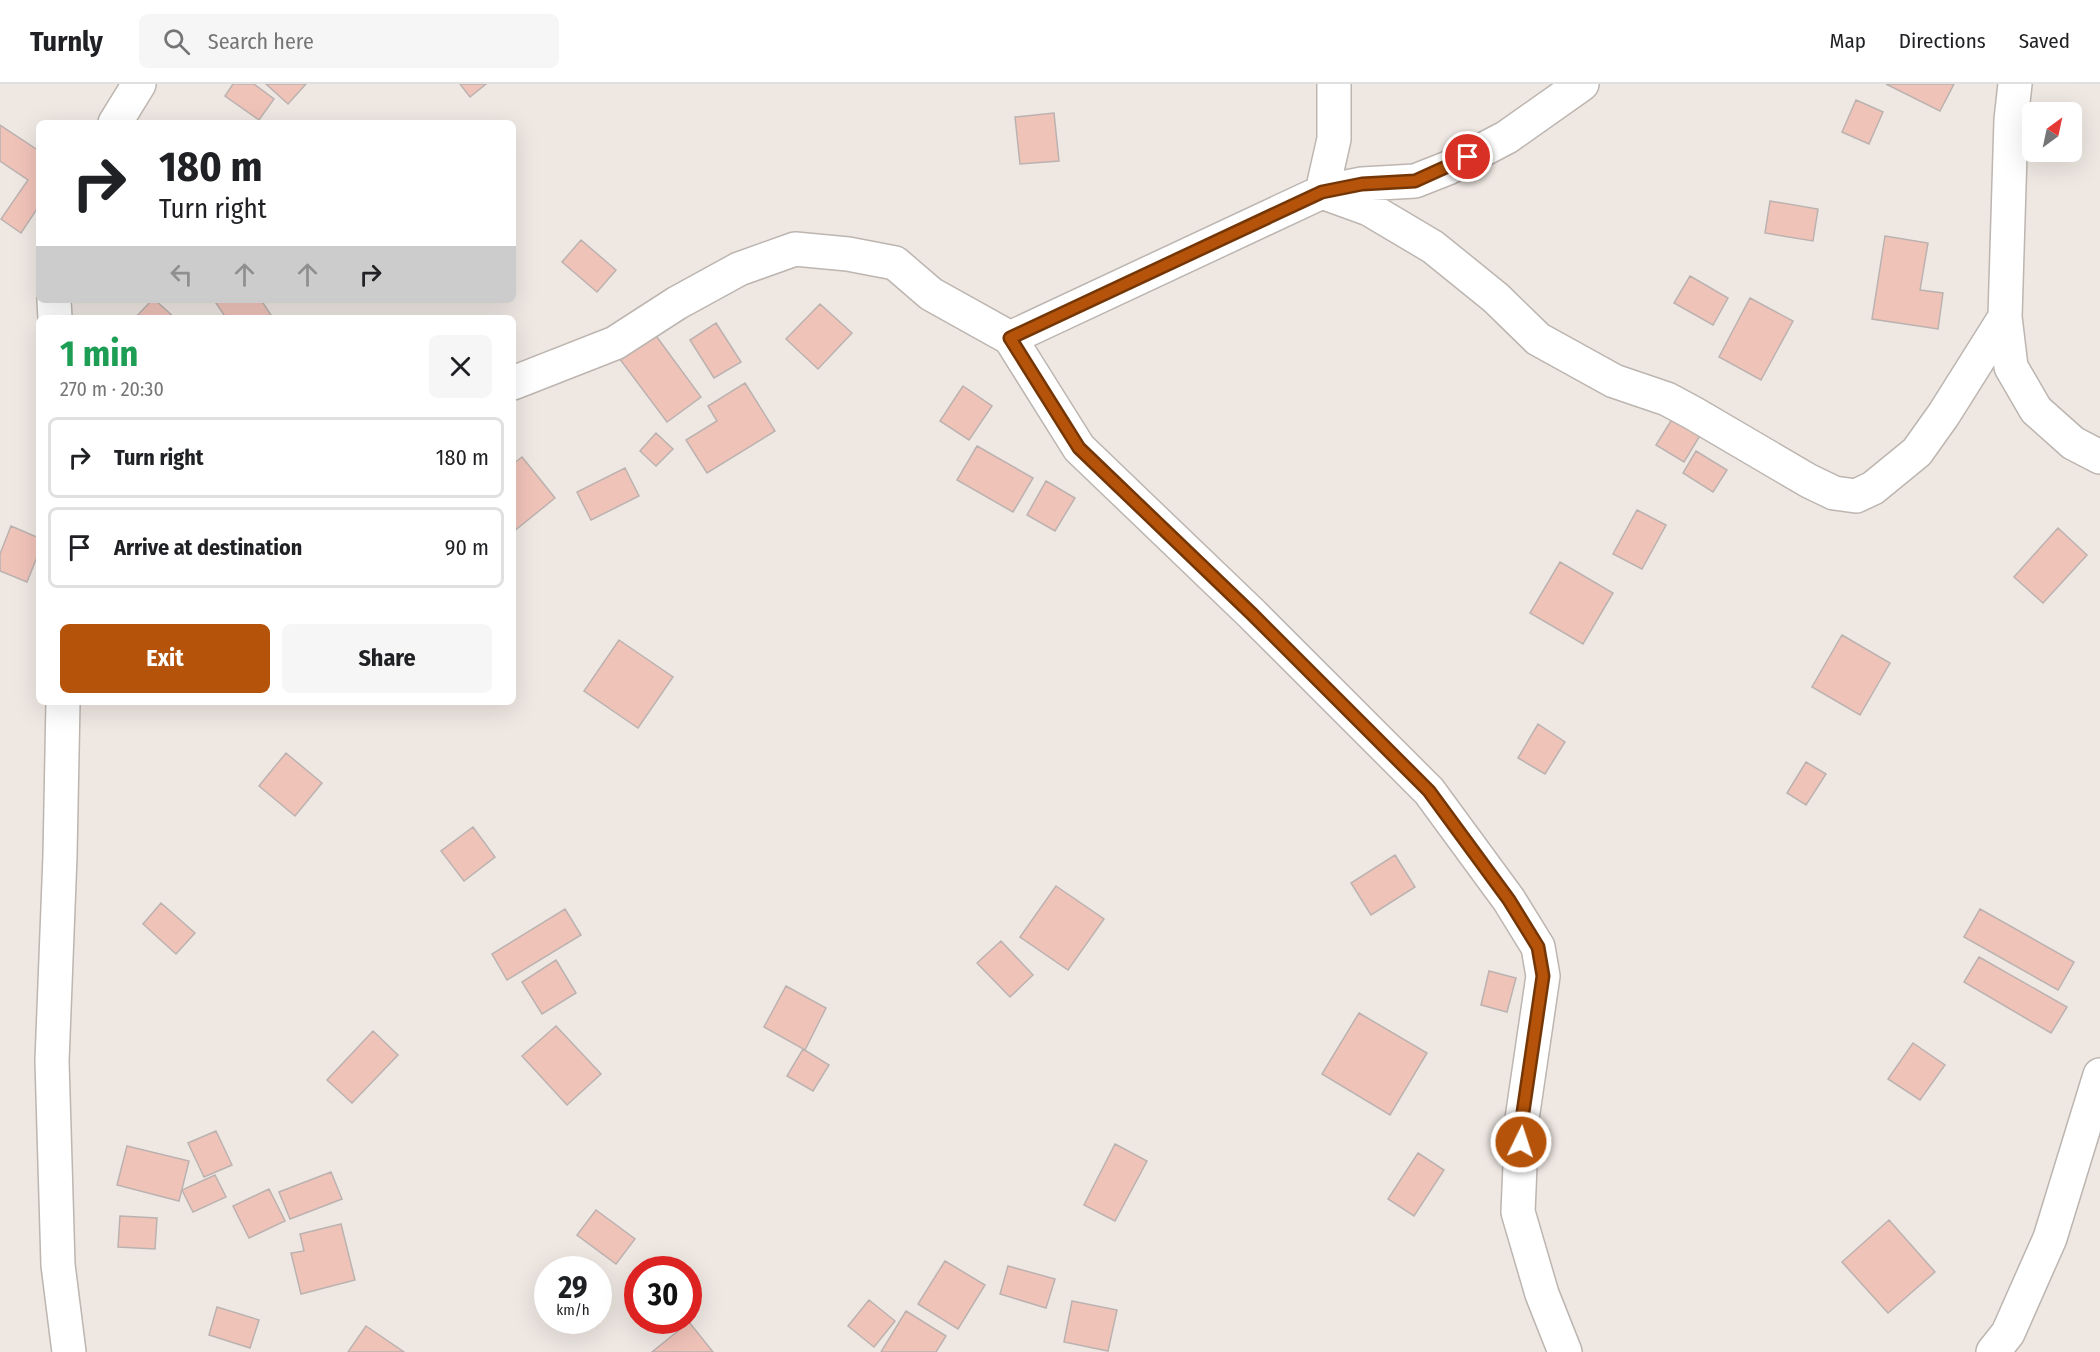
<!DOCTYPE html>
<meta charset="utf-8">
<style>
body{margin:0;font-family:"Fira Sans Condensed",sans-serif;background:#f6f6f6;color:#202124;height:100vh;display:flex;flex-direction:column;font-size:22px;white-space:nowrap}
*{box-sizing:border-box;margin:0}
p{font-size:20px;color:#757577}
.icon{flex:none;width:33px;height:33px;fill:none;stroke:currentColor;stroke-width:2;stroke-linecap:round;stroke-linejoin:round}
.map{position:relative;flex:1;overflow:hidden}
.drawer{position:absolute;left:36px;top:231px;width:480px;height:390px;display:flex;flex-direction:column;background:#fff;border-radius:9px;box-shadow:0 6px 24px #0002}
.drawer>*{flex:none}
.hud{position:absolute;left:36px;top:36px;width:480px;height:183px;border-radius:9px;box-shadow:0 6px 24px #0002;background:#fff;color:#202124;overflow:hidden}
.needle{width:39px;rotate:33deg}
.tools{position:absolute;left:2022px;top:18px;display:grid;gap:12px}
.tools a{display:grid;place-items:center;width:60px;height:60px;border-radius:9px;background:#fff;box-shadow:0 6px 24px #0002;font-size:30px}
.speed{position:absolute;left:534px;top:1172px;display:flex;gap:12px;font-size:30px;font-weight:700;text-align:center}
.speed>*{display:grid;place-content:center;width:78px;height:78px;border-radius:50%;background:#fff;box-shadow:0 6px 24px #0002;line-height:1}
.speed small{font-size:15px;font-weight:400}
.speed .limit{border:9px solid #d22;background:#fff;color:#111}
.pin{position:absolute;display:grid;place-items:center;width:51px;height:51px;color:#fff;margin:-26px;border:3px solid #fff;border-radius:50%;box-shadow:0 2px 6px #0007}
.me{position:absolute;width:66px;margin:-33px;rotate:4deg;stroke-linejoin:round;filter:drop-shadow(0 0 4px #0008)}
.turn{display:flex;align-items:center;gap:21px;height:126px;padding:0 24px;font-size:27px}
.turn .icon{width:78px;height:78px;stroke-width:2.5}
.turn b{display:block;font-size:42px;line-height:51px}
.lanes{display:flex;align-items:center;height:57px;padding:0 24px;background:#0003;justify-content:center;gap:30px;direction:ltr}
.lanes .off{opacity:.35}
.round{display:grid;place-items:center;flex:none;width:63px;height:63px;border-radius:9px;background:#f6f6f6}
.overview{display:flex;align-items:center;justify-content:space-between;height:102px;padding:0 24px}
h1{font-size:36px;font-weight:700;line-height:45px;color:#1e9e55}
.button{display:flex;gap:12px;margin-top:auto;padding:12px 24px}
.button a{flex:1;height:69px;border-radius:9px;background:#b45309;color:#fff;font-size:24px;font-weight:700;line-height:69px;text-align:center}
.button a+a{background:#f6f6f6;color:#202124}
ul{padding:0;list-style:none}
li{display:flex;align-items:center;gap:18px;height:81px;margin:0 12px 9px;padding:0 12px;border:3px solid #e0e0e0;border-radius:9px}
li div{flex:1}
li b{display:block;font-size:22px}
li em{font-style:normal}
header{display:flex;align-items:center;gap:36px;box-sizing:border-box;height:84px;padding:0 30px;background:#fff;border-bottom:2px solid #e0e0e0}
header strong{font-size:28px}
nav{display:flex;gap:33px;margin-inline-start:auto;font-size:21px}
.search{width:420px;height:54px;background:#f6f6f6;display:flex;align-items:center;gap:15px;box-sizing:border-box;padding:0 21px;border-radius:9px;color:#757577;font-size:22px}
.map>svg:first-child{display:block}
.building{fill:#f0c3b9;stroke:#bbb2b0;stroke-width:1.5}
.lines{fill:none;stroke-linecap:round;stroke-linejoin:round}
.minor-casing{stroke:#bcb5b0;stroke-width:36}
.minor{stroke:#fff;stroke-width:33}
.route-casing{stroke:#753606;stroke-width:15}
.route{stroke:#b45309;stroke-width:10}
</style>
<header>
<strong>Turnly</strong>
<div class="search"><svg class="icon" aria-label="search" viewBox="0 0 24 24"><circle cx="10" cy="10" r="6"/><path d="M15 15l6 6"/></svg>Search here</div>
<nav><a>Map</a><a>Directions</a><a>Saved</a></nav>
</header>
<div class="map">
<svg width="2100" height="1268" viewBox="0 0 2100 1268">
<rect width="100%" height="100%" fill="#eee7e2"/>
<path class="building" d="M 233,0 L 254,0 L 274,15 L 259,36 L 225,12 Z
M 266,0 L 306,0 L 288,20 Z
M 460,0 L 486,0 L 470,13 Z
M 1886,0 L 1954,0 L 1940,27 Z
M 1856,16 L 1883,28 L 1869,60 L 1842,48 Z
M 1054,29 L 1059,77 L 1020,80 L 1015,33 Z
M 0,41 L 39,67 L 39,122 L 21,149 L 1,135 L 28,96 L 0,77 Z
M 1770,117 L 1818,125 L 1813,157 L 1765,149 Z
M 1885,152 L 1928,159 L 1920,206 L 1943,209 L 1938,245 L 1872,235 Z
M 581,156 L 616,186 L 597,208 L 562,178 Z
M 1690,192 L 1728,214 L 1713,241 L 1674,219 Z
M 1750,214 L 1793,237 L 1761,296 L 1719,273 Z
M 152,216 L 155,216 L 175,234 L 135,234 Z
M 214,216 L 261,216 L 273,234 L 226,234 Z
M 820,220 L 852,249 L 818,285 L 786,255 Z
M 716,239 L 741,278 L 714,294 L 690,256 Z
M 651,245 L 701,313 L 667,338 L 616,270 Z
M 745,299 L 775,347 L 707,389 L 686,356 L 717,337 L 708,322 Z
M 963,302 L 992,322 L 969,356 L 940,337 Z
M 1679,324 L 1707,340 L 1684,378 L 1656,361 Z
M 656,349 L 673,365 L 656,382 L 640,367 Z
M 977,362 L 1033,394 L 1013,428 L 957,396 Z
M 1696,367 L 1727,386 L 1713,408 L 1683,389 Z
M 522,373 L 555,414 L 513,448 L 513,380 Z
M 625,384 L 639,412 L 591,436 L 577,408 Z
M 1046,397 L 1075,414 L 1055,447 L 1027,431 Z
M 1637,426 L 1666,441 L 1642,485 L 1613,470 Z
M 11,442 L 39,454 L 39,468 L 27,498 L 0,487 L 0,470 Z
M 2058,444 L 2087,471 L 2043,519 L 2014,493 Z
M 1560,478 L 1613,509 L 1583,560 L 1530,529 Z
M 1842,551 L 1890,579 L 1860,631 L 1812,603 Z
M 619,556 L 673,593 L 638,644 L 584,607 Z
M 1538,640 L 1565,658 L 1545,690 L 1518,674 Z
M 286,669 L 322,699 L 295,732 L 259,702 Z
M 1806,678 L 1826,690 L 1806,721 L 1787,709 Z
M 473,743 L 495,773 L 464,797 L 441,767 Z
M 1395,771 L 1415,803 L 1371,831 L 1351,799 Z
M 1056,802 L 1104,835 L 1068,886 L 1020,853 Z
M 161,819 L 195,849 L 176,870 L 143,840 Z
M 565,825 L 581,851 L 507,896 L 492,870 Z
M 1980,825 L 2074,878 L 2058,906 L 1964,853 Z
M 1001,857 L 1033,891 L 1010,913 L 977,879 Z
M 1979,873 L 2067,923 L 2051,949 L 1964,898 Z
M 556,876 L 576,909 L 542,930 L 522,898 Z
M 1489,887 L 1516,894 L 1507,928 L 1481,921 Z
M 786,902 L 826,924 L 805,966 L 764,943 Z
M 1359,929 L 1427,969 L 1390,1031 L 1322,990 Z
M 556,942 L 601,990 L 567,1021 L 522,972 Z
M 373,947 L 398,971 L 352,1019 L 327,996 Z
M 1913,959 L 1945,981 L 1920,1016 L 1888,995 Z
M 803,965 L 829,981 L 813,1007 L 787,992 Z
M 216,1047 L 232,1081 L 204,1093 L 188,1059 Z
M 1115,1060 L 1147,1077 L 1115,1137 L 1084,1121 Z
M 127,1062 L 189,1077 L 179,1117 L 117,1101 Z
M 1418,1069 L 1444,1086 L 1414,1132 L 1388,1115 Z
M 331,1088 L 342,1115 L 290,1135 L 279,1108 Z
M 215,1091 L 226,1113 L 193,1128 L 182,1106 Z
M 269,1105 L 285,1137 L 249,1154 L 233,1122 Z
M 596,1126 L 635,1155 L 616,1180 L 577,1151 Z
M 120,1132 L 157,1134 L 155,1165 L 118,1163 Z
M 1889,1136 L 1935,1188 L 1888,1229 L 1842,1178 Z
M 341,1140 L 355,1196 L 301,1210 L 291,1169 L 304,1167 L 300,1150 Z
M 945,1177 L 985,1201 L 958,1245 L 918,1220 Z
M 1008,1182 L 1055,1195 L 1046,1224 L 1000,1210 Z
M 869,1216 L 895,1237 L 874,1263 L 848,1242 Z
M 1072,1217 L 1117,1226 L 1108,1267 L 1064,1258 Z
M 217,1223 L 259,1236 L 250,1264 L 209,1251 Z
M 906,1227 L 946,1252 L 936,1268 L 881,1268 Z
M 689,1238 L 713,1268 L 652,1268 Z
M 366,1242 L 404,1268 L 348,1268 Z"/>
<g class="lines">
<defs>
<path id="minor" d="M 1334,0 L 1334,55 L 1322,108 L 1369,125 L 1433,163 L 1496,214 L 1538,255 L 1614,297 L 1667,315 L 1693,329 L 1809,397 L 1834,409 L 1856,412 L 1873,404 L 1917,368 L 1944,330 L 2005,233
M 2015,0 L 2011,36 L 2005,233 L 2011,283 L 2036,326 L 2073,359 L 2100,373
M 115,39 L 139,0
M 54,216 L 55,234
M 1010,254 L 1322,108 L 1362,100 L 1415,97 L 1448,84 L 1507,53 L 1582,0
M 513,299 L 615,259 L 677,219 L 739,185 L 795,165 L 848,170 L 895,179 L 931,210 L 1010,254 L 1079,364 L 1252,530 L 1429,707 L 1509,816 L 1538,863 L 1543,892 L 1522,1035 L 1518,1128 L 1542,1210 L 1565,1268
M 63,618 L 60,772 L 52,977 L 58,1181 L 69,1268
M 1993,1268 L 2008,1249 L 2050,1154 L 2100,991"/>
</defs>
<use href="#minor" class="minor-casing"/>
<use href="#minor" class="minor"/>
</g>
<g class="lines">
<defs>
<path id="route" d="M 1468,73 L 1415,97 L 1362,100 L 1322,108 L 1010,254 L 1079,364 L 1252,530 L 1429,707 L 1509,816 L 1538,863 L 1543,892 L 1522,1035 L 1521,1058"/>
</defs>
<use href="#route" class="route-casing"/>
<use href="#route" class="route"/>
</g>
</svg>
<div class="tools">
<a><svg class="needle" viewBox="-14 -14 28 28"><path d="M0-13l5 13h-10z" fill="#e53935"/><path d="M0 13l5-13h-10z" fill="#757577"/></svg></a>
</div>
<div class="speed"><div>29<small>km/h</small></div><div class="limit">30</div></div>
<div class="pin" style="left:1468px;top:73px;background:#d93025"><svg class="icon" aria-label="arrive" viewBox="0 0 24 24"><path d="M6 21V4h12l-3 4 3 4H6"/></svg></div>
<svg class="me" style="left:1521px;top:1058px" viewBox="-20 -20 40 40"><circle r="17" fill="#b45309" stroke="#fff" stroke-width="3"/><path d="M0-11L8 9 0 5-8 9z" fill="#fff"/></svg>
<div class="hud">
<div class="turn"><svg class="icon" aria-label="right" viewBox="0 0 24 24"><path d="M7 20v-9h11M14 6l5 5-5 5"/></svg><div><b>180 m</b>Turn right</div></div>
<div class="lanes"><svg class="icon off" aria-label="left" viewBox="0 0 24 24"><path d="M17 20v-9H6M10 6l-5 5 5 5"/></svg><svg class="icon off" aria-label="ahead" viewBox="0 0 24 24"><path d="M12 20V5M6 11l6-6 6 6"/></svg><svg class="icon off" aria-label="ahead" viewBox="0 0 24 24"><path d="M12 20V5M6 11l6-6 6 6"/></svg><svg class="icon" aria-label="right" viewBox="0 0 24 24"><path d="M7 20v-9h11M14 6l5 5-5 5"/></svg></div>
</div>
<section class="drawer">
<div class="overview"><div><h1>1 min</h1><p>270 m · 20:30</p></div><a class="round"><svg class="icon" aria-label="close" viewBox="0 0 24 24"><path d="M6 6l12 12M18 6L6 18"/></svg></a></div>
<ul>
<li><svg class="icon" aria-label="right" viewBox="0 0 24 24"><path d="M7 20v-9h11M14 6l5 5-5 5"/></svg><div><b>Turn right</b></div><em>180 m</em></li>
<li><svg class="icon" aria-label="arrive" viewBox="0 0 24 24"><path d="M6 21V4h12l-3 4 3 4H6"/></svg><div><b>Arrive at destination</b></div><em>90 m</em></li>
</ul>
<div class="button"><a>Exit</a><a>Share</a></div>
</section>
</div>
